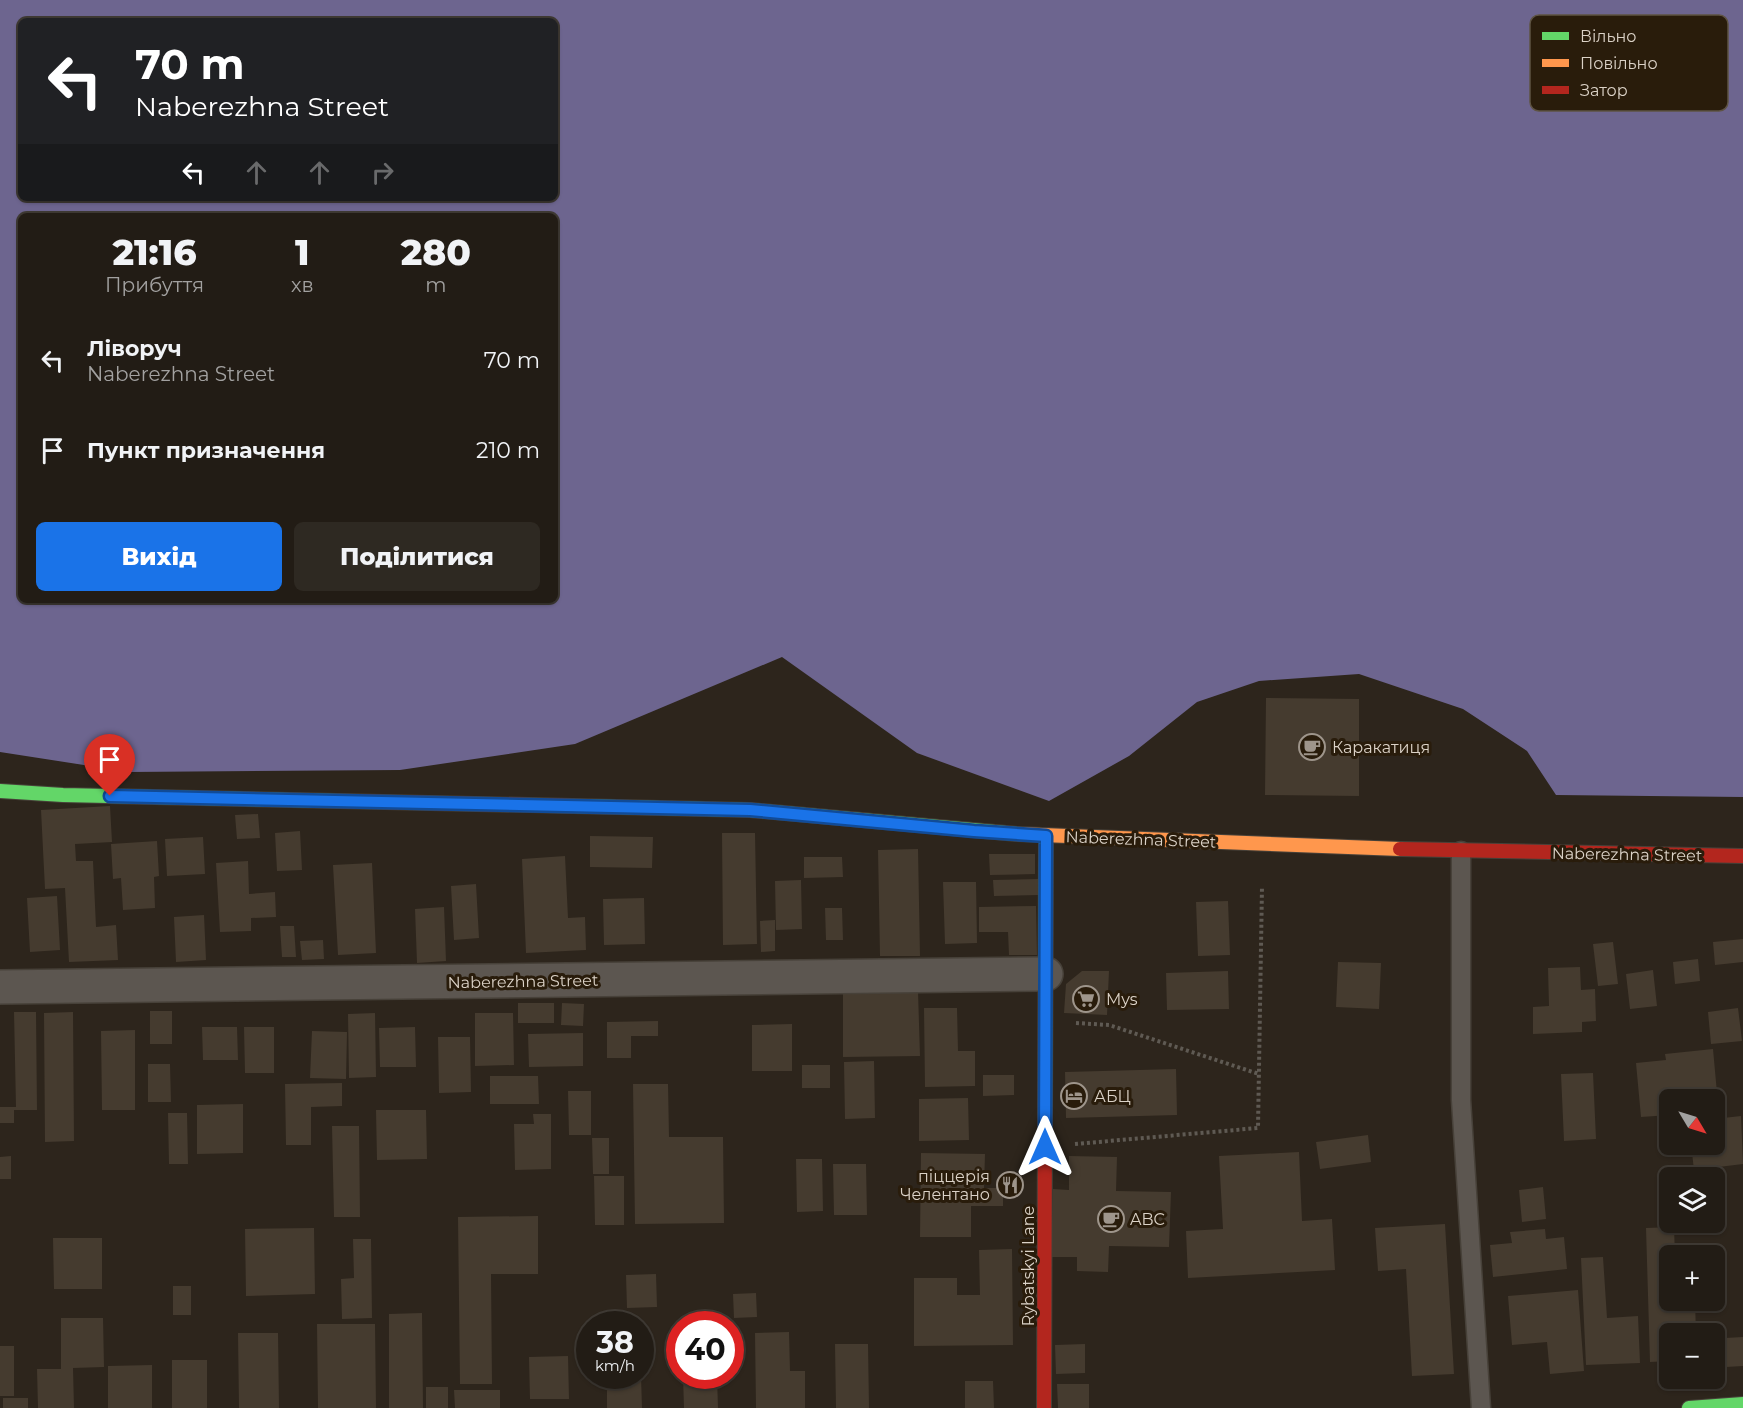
<!DOCTYPE html>
<html lang="uk">
<meta charset="utf-8">
<style>
body{margin:0;font-family:Montserrat,sans-serif;background:#2e2922;color:#f1f3f6;height:100vh;display:flex;flex-direction:column;font-size:22px;white-space:nowrap}
*{box-sizing:border-box;margin:0}
p{font-size:20px;color:#a2a1a0}
.icon{flex:none;width:33px;height:33px;fill:none;stroke:currentColor;stroke-width:2;stroke-linecap:round;stroke-linejoin:round}
.map{position:relative;flex:1;overflow:hidden}
.panel{position:absolute;left:18px;top:213px;width:540px;height:390px;display:flex;flex-direction:column;background:#221c15;border-radius:9px;box-shadow:0 2px 4px #0004,0 0 0 2px #3f3a34}
.panel>*{flex:none}
.hud{position:absolute;left:18px;top:18px;width:540px;height:183px;border-radius:9px;box-shadow:0 2px 4px #0004,0 0 0 2px #3f3a34;background:#202124;color:#fff;overflow:hidden}
.needle{width:39px;rotate:128deg}
.fabs{position:absolute;left:1659px;top:1089px;display:grid;gap:12px}
.fabs a{display:grid;place-items:center;width:66px;height:66px;border-radius:9px;background:#221c15;box-shadow:0 2px 4px #0004,0 0 0 2px #3f3a34;font-size:30px}
.speed{position:absolute;left:576px;top:1311px;display:flex;gap:12px;font-size:30px;font-weight:700;text-align:center}
.speed>*{display:grid;place-content:center;width:78px;height:78px;border-radius:50%;background:#221c15;box-shadow:0 2px 4px #0004,0 0 0 2px #3f3a34;line-height:1}
.speed small{font-size:15px;font-weight:400}
.speed .limit{border:9px solid #d22;background:#fff;color:#111}
.pin{position:absolute;display:grid;place-items:center;width:51px;height:51px;color:#fff;margin:-62px -26px;border-radius:50% 50% 50% 0;rotate:-45deg;box-shadow:0 0 6px #0007}
.pin .icon{rotate:45deg}
.me{position:absolute;width:66px;margin:-33px;rotate:0deg;stroke-linejoin:round;filter:drop-shadow(0 0 4px #0008)}
.turn{display:flex;align-items:center;gap:21px;height:126px;padding:0 18px;font-size:27px}
.turn .icon{width:78px;height:78px;stroke-width:2.5}
.turn b{display:block;font-size:42px;line-height:51px}
.lanes{display:flex;align-items:center;height:57px;padding:0 18px;background:#0003;justify-content:center;gap:30px;direction:ltr}
.lanes .off{opacity:.35}
.eta{display:flex;justify-content:space-evenly;align-items:center;height:102px;text-align:center}
.eta b{font-size:36px;font-weight:800;line-height:42px}
.cta{display:flex;gap:12px;margin-top:auto;padding:12px 18px}
.cta a{flex:1;height:69px;border-radius:9px;background:#1a73e8;color:#fff;font-size:24px;font-weight:800;line-height:69px;text-align:center}
.cta a+a{background:#2e2922;color:#f1f3f6}
ul{padding:0;list-style:none}
li{display:flex;align-items:center;gap:18px;height:90px;padding:0 18px}
li div{flex:1}
li b{display:block;font-size:22px}
li em{font-style:normal}
.map>svg:first-child{display:block}
.water{fill:#6d658f;fill-rule:evenodd}
.building{fill:#453b2f}
.lines{fill:none;stroke-linecap:round;stroke-linejoin:round}
.lane-casing{stroke:#474139;stroke-width:21}
.street-casing{stroke:#474139;stroke-width:36}
.fast-casing{stroke:#474139;stroke-width:16}
.slow-casing{stroke:#474139;stroke-width:16}
.jam-casing{stroke:#474139;stroke-width:16}
.path{stroke:#5f5a53;stroke-width:4;stroke-dasharray:3 3;stroke-linecap:butt}
.lane{stroke:#5c5650;stroke-width:18}
.street{stroke:#5c5650;stroke-width:33}
.fast{stroke:#63d668;stroke-width:14}
.slow{stroke:#ff974d;stroke-width:14}
.jam{stroke:#b3261e;stroke-width:14}
.route-casing{stroke:#114b97;stroke-width:15}
.route{stroke:#1a73e8;stroke-width:10}
.labels{text-anchor:middle;stroke-width:6;stroke-linejoin:round;paint-order:stroke}
.poi-label{font-size:16px;fill:#dbd2c7;stroke:#291c0b;text-anchor:start}
.street-label{font-size:16px;fill:#dbd2c7;stroke:#291c0b}
.key{fill:#291c0b;stroke:#5e5343;stroke-width:1.5}
.key-label{font-size:16px;fill:#dbd2c7}
</style>
<div class="map">
<svg width="1743" height="1408" viewBox="0 0 1743 1408">
<rect width="100%" height="100%" fill="#2d251c"/>
<path class="water" d="M 0,0 L 1743,0 L 1743,797 L 1556,795 L 1527,751 L 1463,709 L 1359,674 L 1259,681 L 1197,702 L 1129,756 L 1049,801 L 917,753 L 782,657 L 575,744 L 400,770 L 129,772 L 0,752 ZM 21,21 L 555,21 L 555,198 L 21,198 ZM 21,216 L 555,216 L 555,600 L 21,600 Z"/>
<path class="building" d="M 1266,698 L 1359,699 L 1359,796 L 1265,795 Z
M 110,806 L 112,842 L 75,844 L 76,861 L 93,861 L 96,927 L 116,925 L 118,960 L 69,962 L 65,888 L 45,889 L 41,810 Z
M 258,814 L 260,838 L 237,839 L 235,815 Z
M 300,831 L 302,870 L 277,871 L 275,833 Z
M 722,833 L 755,833 L 757,944 L 723,945 Z
M 590,836 L 653,837 L 652,868 L 590,867 Z
M 203,837 L 205,874 L 167,876 L 165,839 Z
M 157,841 L 159,876 L 154,877 L 155,908 L 123,910 L 121,878 L 113,879 L 111,844 Z
M 918,849 L 920,956 L 880,956 L 878,850 Z
M 989,854 L 1035,854 L 1035,874 L 990,875 Z
M 565,856 L 568,918 L 585,917 L 586,950 L 526,953 L 522,859 Z
M 804,857 L 842,857 L 843,877 L 804,878 Z
M 248,861 L 249,894 L 275,892 L 276,917 L 251,918 L 251,931 L 220,932 L 216,863 Z
M 372,863 L 376,953 L 338,955 L 333,865 Z
M 1039,879 L 1039,895 L 994,896 L 993,880 Z
M 801,880 L 802,929 L 776,930 L 775,881 Z
M 943,882 L 976,882 L 977,943 L 945,944 Z
M 476,884 L 479,938 L 454,940 L 451,886 Z
M 57,896 L 60,950 L 30,952 L 27,898 Z
M 644,898 L 645,944 L 604,945 L 603,899 Z
M 1228,901 L 1230,955 L 1198,956 L 1196,902 Z
M 1036,906 L 1037,955 L 1009,955 L 1008,932 L 979,932 L 979,907 Z
M 444,907 L 446,961 L 417,963 L 415,909 Z
M 825,908 L 842,908 L 843,940 L 826,940 Z
M 204,915 L 206,960 L 176,962 L 174,917 Z
M 775,920 L 775,951 L 761,952 L 760,921 Z
M 280,926 L 294,926 L 296,957 L 282,957 Z
M 1743,939 L 1743,962 L 1715,965 L 1713,942 Z
M 323,940 L 324,959 L 302,960 L 300,941 Z
M 1613,942 L 1618,984 L 1598,986 L 1593,944 Z
M 1698,959 L 1700,981 L 1675,984 L 1673,962 Z
M 1338,962 L 1381,963 L 1379,1009 L 1336,1007 Z
M 1580,967 L 1581,990 L 1595,989 L 1596,1021 L 1582,1022 L 1582,1032 L 1533,1034 L 1533,1007 L 1549,1006 L 1548,968 Z
M 1653,970 L 1657,1006 L 1630,1009 L 1626,974 Z
M 1082,971 L 1109,971 L 1107,1015 L 1064,1013 L 1066,984 Z
M 1228,971 L 1229,1009 L 1167,1010 L 1166,973 Z
M 918,991 L 920,1056 L 843,1057 L 843,993 Z
M 518,1003 L 554,1003 L 554,1023 L 518,1023 Z
M 562,1003 L 584,1004 L 583,1026 L 561,1025 Z
M 924,1008 L 957,1008 L 958,1051 L 975,1051 L 975,1086 L 925,1087 Z
M 1738,1008 L 1742,1041 L 1711,1044 L 1708,1012 Z
M 150,1011 L 172,1011 L 172,1044 L 150,1044 Z
M 14,1012 L 36,1012 L 37,1110 L 14,1110 L 14,1123 L 0,1123 L 0,1107 L 16,1107 Z
M 73,1012 L 74,1141 L 45,1142 L 44,1013 Z
M 375,1013 L 376,1077 L 349,1078 L 348,1014 Z
M 475,1013 L 513,1013 L 514,1065 L 475,1066 Z
M 658,1021 L 658,1036 L 631,1036 L 631,1058 L 607,1058 L 607,1022 Z
M 792,1024 L 792,1071 L 752,1071 L 752,1025 Z
M 202,1027 L 237,1027 L 238,1060 L 203,1060 Z
M 244,1027 L 274,1027 L 274,1073 L 245,1073 Z
M 415,1027 L 416,1067 L 380,1067 L 379,1028 Z
M 135,1030 L 135,1110 L 102,1110 L 101,1031 Z
M 312,1031 L 347,1032 L 346,1079 L 310,1078 Z
M 583,1033 L 583,1066 L 529,1067 L 528,1034 Z
M 438,1037 L 470,1037 L 471,1092 L 439,1093 Z
M 1713,1049 L 1717,1093 L 1671,1097 L 1670,1115 L 1641,1117 L 1636,1063 L 1666,1060 L 1665,1054 Z
M 874,1061 L 875,1118 L 845,1119 L 844,1062 Z
M 148,1064 L 170,1064 L 171,1102 L 148,1102 Z
M 802,1065 L 830,1065 L 830,1088 L 802,1088 Z
M 1176,1069 L 1177,1115 L 1066,1118 L 1065,1072 Z
M 1593,1073 L 1596,1139 L 1564,1141 L 1561,1074 Z
M 983,1075 L 1014,1075 L 1014,1095 L 983,1096 Z
M 490,1076 L 538,1076 L 539,1104 L 490,1104 Z
M 342,1083 L 342,1106 L 311,1107 L 311,1145 L 286,1145 L 285,1084 Z
M 633,1084 L 668,1084 L 669,1137 L 723,1137 L 724,1223 L 635,1224 Z
M 568,1091 L 591,1091 L 591,1135 L 569,1135 Z
M 968,1098 L 969,1140 L 919,1141 L 919,1099 Z
M 243,1104 L 243,1153 L 197,1154 L 197,1105 Z
M 376,1110 L 426,1110 L 427,1159 L 377,1160 Z
M 168,1113 L 187,1113 L 188,1164 L 169,1164 Z
M 533,1114 L 551,1114 L 551,1169 L 515,1170 L 514,1124 L 534,1124 Z
M 1741,1116 L 1743,1164 L 1694,1170 L 1691,1144 L 1714,1144 L 1714,1119 Z
M 332,1126 L 359,1126 L 360,1217 L 334,1217 Z
M 1368,1135 L 1371,1162 L 1320,1169 L 1316,1142 Z
M 592,1138 L 609,1138 L 609,1174 L 593,1174 Z
M 1299,1152 L 1302,1221 L 1332,1219 L 1335,1270 L 1188,1278 L 1186,1231 L 1223,1229 L 1219,1156 Z
M 921,1153 L 985,1154 L 984,1188 L 1003,1188 L 1003,1206 L 971,1206 L 971,1237 L 920,1237 Z
M 11,1156 L 11,1179 L 0,1179 L 0,1157 Z
M 1069,1156 L 1117,1157 L 1116,1191 L 1171,1192 L 1169,1247 L 1109,1246 L 1108,1272 L 1077,1271 L 1077,1257 L 1051,1257 L 1053,1189 L 1069,1190 Z
M 796,1159 L 822,1159 L 823,1211 L 797,1212 Z
M 833,1164 L 866,1164 L 867,1215 L 834,1215 Z
M 594,1176 L 624,1176 L 624,1225 L 595,1225 Z
M 1543,1187 L 1546,1219 L 1522,1222 L 1519,1190 Z
M 538,1216 L 538,1274 L 491,1274 L 492,1384 L 460,1384 L 458,1217 Z
M 1445,1224 L 1454,1374 L 1412,1376 L 1406,1269 L 1378,1271 L 1375,1228 Z
M 1674,1227 L 1675,1256 L 1670,1256 L 1670,1300 L 1695,1300 L 1696,1334 L 1670,1334 L 1670,1361 L 1650,1362 L 1646,1228 Z
M 314,1228 L 315,1294 L 246,1296 L 245,1229 Z
M 1545,1229 L 1546,1239 L 1564,1237 L 1567,1269 L 1493,1277 L 1490,1245 L 1512,1243 L 1510,1232 Z
M 53,1238 L 102,1238 L 102,1289 L 54,1289 Z
M 353,1239 L 371,1239 L 372,1318 L 342,1319 L 341,1279 L 354,1278 Z
M 1012,1249 L 1013,1345 L 914,1346 L 914,1278 L 957,1278 L 957,1295 L 980,1295 L 979,1250 Z
M 1603,1257 L 1607,1318 L 1638,1316 L 1640,1363 L 1586,1365 L 1581,1258 Z
M 656,1274 L 657,1307 L 627,1308 L 626,1275 Z
M 173,1286 L 191,1286 L 191,1315 L 173,1315 Z
M 1578,1290 L 1584,1371 L 1550,1374 L 1547,1342 L 1512,1345 L 1508,1296 Z
M 756,1293 L 757,1317 L 734,1318 L 733,1294 Z
M 422,1313 L 423,1408 L 389,1408 L 389,1314 Z
M 61,1318 L 103,1318 L 104,1367 L 73,1368 L 74,1408 L 38,1408 L 37,1369 L 61,1369 Z
M 641,1319 L 641,1324 L 606,1324 L 606,1320 Z
M 317,1324 L 375,1324 L 376,1408 L 318,1408 Z
M 789,1332 L 790,1371 L 805,1371 L 805,1408 L 756,1408 L 755,1333 Z
M 238,1333 L 278,1333 L 279,1408 L 239,1408 Z
M 1743,1337 L 1743,1366 L 1726,1367 L 1725,1338 Z
M 835,1344 L 868,1344 L 869,1408 L 836,1408 Z
M 1085,1344 L 1085,1373 L 1056,1374 L 1055,1345 Z
M 0,1346 L 14,1346 L 14,1396 L 0,1396 Z
M 568,1356 L 569,1399 L 530,1399 L 529,1357 Z
M 172,1360 L 207,1360 L 207,1408 L 172,1408 Z
M 152,1365 L 152,1408 L 108,1408 L 108,1366 Z
M 607,1376 L 641,1376 L 642,1408 L 607,1408 Z
M 683,1376 L 717,1376 L 718,1408 L 684,1408 Z
M 965,1381 L 993,1381 L 994,1408 L 965,1408 Z
M 1057,1384 L 1089,1384 L 1089,1408 L 1058,1408 Z
M 426,1387 L 448,1387 L 448,1408 L 426,1408 Z
M 454,1390 L 500,1390 L 500,1408 L 455,1408 Z
M 3,1398 L 28,1398 L 28,1408 L 3,1408 Z"/>
<g class="lines">
<defs>
<path id="lane" d="M 1461,851 L 1461,1100 L 1481,1408"/>
<path id="street" d="M 0,987 L 1046,974"/>
<path id="fast" d="M 0,791 L 63,795 L 338,801
M 573,806 L 750,810 L 1017,834
M 1045,1117 L 1046,836
M 1689,1408 L 1743,1404"/>
<path id="slow" d="M 1017,834 L 1400,849"/>
<path id="jam" d="M 338,801 L 573,806
M 1400,849 L 1743,856
M 1044,1408 L 1045,1117"/>
</defs>
<use href="#lane" class="lane-casing"/>
<use href="#street" class="street-casing"/>
<use href="#fast" class="fast-casing"/>
<use href="#slow" class="slow-casing"/>
<use href="#jam" class="jam-casing"/>
<path class="path" d="M 1076,1023 L 1109,1025 L 1259,1074
M 1075,1144 L 1258,1128 L 1262,887"/>
<use href="#lane" class="lane"/>
<use href="#street" class="street"/>
<use href="#fast" class="fast"/>
<use href="#slow" class="slow"/>
<use href="#jam" class="jam"/>
</g>
<g class="lines">
<defs>
<path id="route" d="M 110,796 L 750,810 L 974,831 L 1046,836 L 1045,1147"/>
</defs>
<use href="#route" class="route-casing"/>
<use href="#route" class="route"/>
</g>
<defs>
<symbol id="cafe-ring" viewBox="-11 -11 22 22"><circle r="9.5" fill="#291c0b" stroke="#9e958b" stroke-width="1.5"/><path d="M-5.5-4.5H6V0H3Q3 3.5 0 3.5H-2.5Q-5.5 3.5-5.5 0ZM3-3.2v2h1.7v-2ZM-6 4.5H4V6H-6Z" fill="#9e958b"/></symbol>
<symbol id="supermarket-ring" viewBox="-11 -11 22 22"><circle r="9.5" fill="#291c0b" stroke="#9e958b" stroke-width="1.5"/><path d="M-6-5.5h2.5l.6 2H6L4.5 2H-2.5L-4.4-4H-6ZM-1.5 3.2a1.3 1.3 0 1 0 .1 0ZM3 3.2a1.3 1.3 0 1 0 .1 0Z" fill="#9e958b"/></symbol>
<symbol id="hotel-ring" viewBox="-11 -11 22 22"><circle r="9.5" fill="#291c0b" stroke="#9e958b" stroke-width="1.5"/><path d="M-6-4.5h1.5V1H6V5H4.5V3h-9V5H-6ZM-4 0a1.8 1.8 0 1 1 3.6 0ZM.5 0V-2.5h3Q6-2.5 6 0Z" fill="#9e958b"/></symbol>
<symbol id="restaurant-ring" viewBox="-11 -11 22 22"><circle r="9.5" fill="#291c0b" stroke="#9e958b" stroke-width="1.5"/><path d="M-5-6h1v4h1v-4h1v4h1v-4h1v5L-1.5 .5V6h-2V.5L-5-1ZM5-6V6H3V1.5H1.5Q1.5-4 5-6Z" fill="#9e958b"/></symbol>
</defs>
<g fill-rule="evenodd">
<use href="#cafe-ring" x="1297" y="732" width="30" height="30"/>
<use href="#supermarket-ring" x="1071" y="984" width="30" height="30"/>
<use href="#hotel-ring" x="1059" y="1081" width="30" height="30"/>
<use href="#restaurant-ring" x="995" y="1170" width="30" height="30"/>
<use href="#cafe-ring" x="1096" y="1204" width="30" height="30"/>
</g>
<g class="labels">
<g class="poi-label">
<text x="1332" y="753">Каракатиця</text>
<text x="1106" y="1005">Mys</text>
<text x="1094" y="1102">АБЦ</text>
<text x="990" y="1182" text-anchor="end">піццерія<tspan x="990" dy="18">Челентано</tspan></text>
<text x="1130" y="1225">ABC</text>
</g>
<g class="street-label">
<text transform="translate(1141 839) rotate(2)" y="6">Naberezhna Street</text>
<text transform="translate(1627 854) rotate(1)" y="6">Naberezhna Street</text>
<text transform="translate(523 981) rotate(-1)" y="6">Naberezhna Street</text>
<text transform="translate(1028 1266) rotate(-90)" y="6">Rybatskyi Lane</text>
</g>
</g>
<rect x="1530" y="15" width="198" height="96" rx="9" class="key"/>
<rect x="1542" y="32" width="27" height="8" fill="#63d668"/>
<rect x="1542" y="59" width="27" height="8" fill="#ff974d"/>
<rect x="1542" y="86" width="27" height="8" fill="#b3261e"/>
<g class="key-label">
<text x="1580" y="42">Вільно</text>
<text x="1580" y="69">Повільно</text>
<text x="1580" y="96">Затор</text>
</g>
</svg>
<div class="fabs">
<a><svg class="needle" viewBox="-14 -14 28 28"><path d="M0-13l5 13h-10z" fill="#e53935"/><path d="M0 13l5-13h-10z" fill="#a2a1a0"/></svg></a>
<a><svg class="icon" aria-label="layers" viewBox="0 0 24 24"><path d="M12 4l9 5-9 5-9-5zM3 14l9 5 9-5"/></svg></a>
<a>+</a>
<a>−</a>
</div>
<div class="speed"><div>38<small>km/h</small></div><div class="limit">40</div></div>
<div class="pin" style="left:110px;top:796px;background:#d93025"><svg class="icon" aria-label="arrive" viewBox="0 0 24 24"><path d="M6 21V4h12l-3 4 3 4H6"/></svg></div>
<svg class="me" style="left:1045px;top:1147px" viewBox="-20 -20 40 40"><path d="M0-17L14 15 0 8-14 15z" fill="#1a73e8" stroke="#fff" stroke-width="4"/></svg>
<div class="hud">
<div class="turn"><svg class="icon" aria-label="left" viewBox="0 0 24 24"><path d="M17 20v-9H6M10 6l-5 5 5 5"/></svg><div><b>70 m</b>Naberezhna Street</div></div>
<div class="lanes"><svg class="icon" aria-label="left" viewBox="0 0 24 24"><path d="M17 20v-9H6M10 6l-5 5 5 5"/></svg><svg class="icon off" aria-label="ahead" viewBox="0 0 24 24"><path d="M12 20V5M6 11l6-6 6 6"/></svg><svg class="icon off" aria-label="ahead" viewBox="0 0 24 24"><path d="M12 20V5M6 11l6-6 6 6"/></svg><svg class="icon off" aria-label="right" viewBox="0 0 24 24"><path d="M7 20v-9h11M14 6l5 5-5 5"/></svg></div>
</div>
<section class="panel">
<div class="eta">
<div><b>21:16</b><p>Прибуття</p></div>
<div><b>1</b><p>хв</p></div>
<div><b>280</b><p>m</p></div>
</div>
<ul>
<li><svg class="icon" aria-label="left" viewBox="0 0 24 24"><path d="M17 20v-9H6M10 6l-5 5 5 5"/></svg><div><b>Ліворуч</b><p>Naberezhna Street</p></div><em>70 m</em></li>
<li><svg class="icon" aria-label="arrive" viewBox="0 0 24 24"><path d="M6 21V4h12l-3 4 3 4H6"/></svg><div><b>Пункт призначення</b></div><em>210 m</em></li>
</ul>
<div class="cta"><a>Вихід</a><a>Поділитися</a></div>
</section>
</div>
